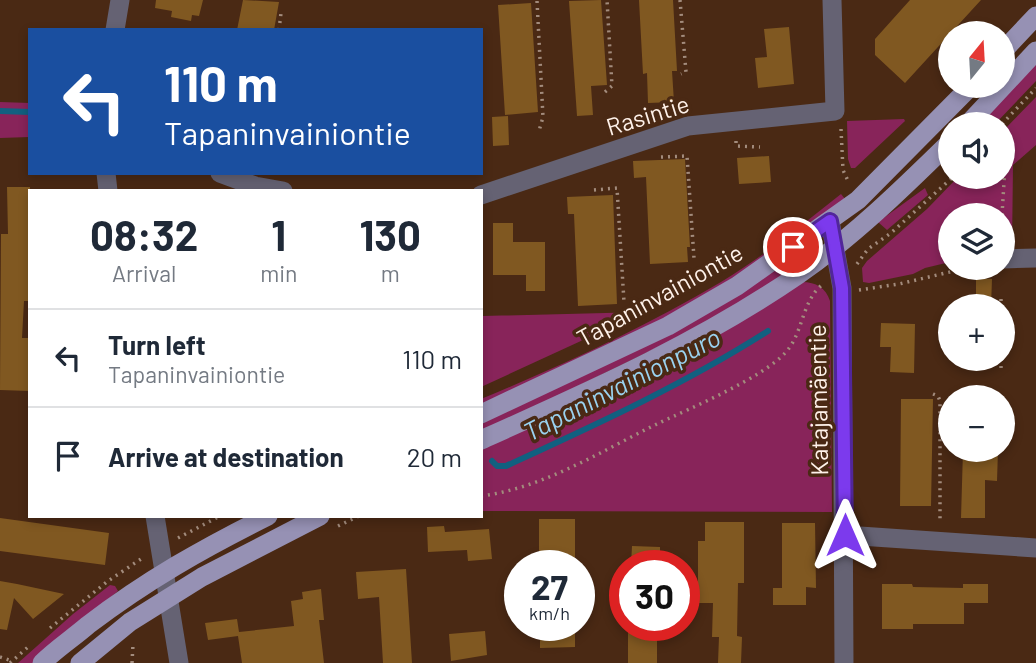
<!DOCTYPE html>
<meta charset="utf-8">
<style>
body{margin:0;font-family:Barlow,sans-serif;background:#f2f2f3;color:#1f2937;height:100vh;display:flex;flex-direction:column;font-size:26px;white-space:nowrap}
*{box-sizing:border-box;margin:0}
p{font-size:23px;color:#747a83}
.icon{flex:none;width:38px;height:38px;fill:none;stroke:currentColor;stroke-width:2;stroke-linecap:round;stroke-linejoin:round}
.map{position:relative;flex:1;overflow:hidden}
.side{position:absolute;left:28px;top:189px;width:455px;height:329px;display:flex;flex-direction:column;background:#fff;border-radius:0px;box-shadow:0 4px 10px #0003}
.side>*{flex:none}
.hud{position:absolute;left:28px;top:28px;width:455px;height:147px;border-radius:0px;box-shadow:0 4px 10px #0003;background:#1a4fa0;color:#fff;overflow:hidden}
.needle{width:46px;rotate:18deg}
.controls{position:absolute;left:938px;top:21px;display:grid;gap:14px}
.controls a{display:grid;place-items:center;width:77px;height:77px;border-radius:50%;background:#fff;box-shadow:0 4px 10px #0003;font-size:35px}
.speed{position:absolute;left:504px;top:550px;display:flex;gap:14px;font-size:35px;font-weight:700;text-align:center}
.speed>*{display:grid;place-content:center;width:91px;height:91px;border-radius:50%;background:#fff;box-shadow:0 4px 10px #0003;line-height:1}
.speed small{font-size:18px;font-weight:400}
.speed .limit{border:10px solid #d22;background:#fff;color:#111}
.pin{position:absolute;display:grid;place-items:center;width:60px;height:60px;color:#fff;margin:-30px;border:4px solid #fff;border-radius:50%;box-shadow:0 2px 7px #0007}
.me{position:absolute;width:77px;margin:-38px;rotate:0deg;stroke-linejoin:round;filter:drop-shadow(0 0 5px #0008)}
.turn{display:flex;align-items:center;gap:24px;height:147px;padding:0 21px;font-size:32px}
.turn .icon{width:91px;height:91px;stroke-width:2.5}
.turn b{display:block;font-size:49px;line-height:60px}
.eta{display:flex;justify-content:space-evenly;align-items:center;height:119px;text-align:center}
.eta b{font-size:42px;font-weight:700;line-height:49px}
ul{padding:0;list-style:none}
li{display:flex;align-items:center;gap:21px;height:98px;padding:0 21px;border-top:2px solid #e0e1e3}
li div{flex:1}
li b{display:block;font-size:26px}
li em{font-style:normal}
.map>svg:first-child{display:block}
.green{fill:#88245a}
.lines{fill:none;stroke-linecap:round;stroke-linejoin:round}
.stream{stroke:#116080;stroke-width:6}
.building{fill:#805821}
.path{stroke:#a38c7d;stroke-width:3.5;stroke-dasharray:2 5;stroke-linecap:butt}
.minor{stroke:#656273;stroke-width:19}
.tertiary{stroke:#656273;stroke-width:19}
.primary{stroke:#9691b4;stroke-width:19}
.route-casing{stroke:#51269a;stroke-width:18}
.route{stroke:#7c3aed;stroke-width:12}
.labels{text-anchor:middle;stroke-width:7;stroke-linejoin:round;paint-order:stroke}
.street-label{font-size:24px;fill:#fff2ea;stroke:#4a2914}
.water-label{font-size:26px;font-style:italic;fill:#9ad2ef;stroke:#4a2914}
</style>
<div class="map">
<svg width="1036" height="663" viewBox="0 0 1036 663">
<rect width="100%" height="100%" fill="#4a2914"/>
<path class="green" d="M 1036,60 L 1036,81 L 995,124 L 980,124 Z
M 1036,97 L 1036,145 L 1013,165 L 1012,248 L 1003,240 L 1003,215 L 950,215 L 950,262 L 925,268 L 913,274 L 869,283 L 863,282 L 862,268 L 867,261 L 927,209 L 958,177 L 1003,177 L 1003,131 Z
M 0,102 L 30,103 L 30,137 L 0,138 Z
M 904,119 L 905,121 L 855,168 L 851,168 L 848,159 L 847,121 Z
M 925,188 L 928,195 L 887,230 L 878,222 Z
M 841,194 L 845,199 L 812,225 L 687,308 L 481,407 L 481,399 C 563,365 645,327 721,282 C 764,256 802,225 841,194 Z
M 805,248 L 810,250 L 810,256 L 726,314 L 481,433 L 481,421 Z
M 802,282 C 816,282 826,288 830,301 L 832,512 L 481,511 L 481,447 Z
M 481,298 L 483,316 L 644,312 L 481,387 Z
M 110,585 L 115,586 L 118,591 L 33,663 L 18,663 L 73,614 Z"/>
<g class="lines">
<path class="stream" d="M 0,111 L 30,112
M 492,461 L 497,466 L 506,466 C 595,425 685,384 768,331"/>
</g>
<path class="building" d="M 156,0 L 203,0 L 199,16 L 192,15 L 191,21 L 171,17 L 172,11 L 155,8 Z
M 243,0 L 279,2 L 274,30 L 237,30 Z
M 601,0 L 607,85 L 591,86 L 593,115 L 577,116 L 569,1 Z
M 639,0 L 673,0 L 677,71 L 672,71 L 674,102 L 648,103 L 647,73 L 643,74 Z
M 910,0 L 981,0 L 905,83 L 875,55 L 875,39 Z
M 531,3 L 538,112 L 505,115 L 498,5 Z
M 789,27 L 794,84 L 758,88 L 755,58 L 767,57 L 764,29 Z
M 508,116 L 509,145 L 493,146 L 492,117 Z
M 769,156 L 771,182 L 739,184 L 737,158 Z
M 685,159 L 690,247 L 687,247 L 688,262 L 650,264 L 646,177 L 634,178 L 633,161 Z
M 7,187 L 30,187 L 29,301 L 24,301 L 22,338 L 30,338 L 30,391 L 0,390 L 1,234 L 8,234 Z
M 613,195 L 617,304 L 578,306 L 574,214 L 568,214 L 567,197 Z
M 493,223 L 513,223 L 513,242 L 545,242 L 545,291 L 526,291 L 526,275 L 493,275 Z
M 976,278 L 992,279 L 991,306 L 976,306 Z
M 881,323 L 915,324 L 914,373 L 890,372 L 891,347 L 880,347 Z
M 901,399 L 933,399 L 931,506 L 900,506 Z
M 963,450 L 998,450 L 997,481 L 985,480 L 985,518 L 961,518 Z
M 0,518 L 109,533 L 105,565 L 0,551 Z
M 539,519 L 575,519 L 575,565 L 539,565 Z
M 705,522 L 744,522 L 744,583 L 738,583 L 737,636 L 742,637 L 741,663 L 718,663 L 719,637 L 712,637 L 713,603 L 698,603 L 698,541 L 705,541 Z
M 782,523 L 815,523 L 816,588 L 806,587 L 806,605 L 773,605 L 773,588 L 782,588 Z
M 444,526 L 445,532 L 489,529 L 492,559 L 468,561 L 467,550 L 428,552 L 427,527 Z
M 632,546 L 660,547 L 660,565 L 631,565 Z
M 406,569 L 412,663 L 383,663 L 379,597 L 358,599 L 356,572 Z
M 0,581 L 17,584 L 64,594 L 33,619 L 14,598 L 7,630 L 0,629 Z
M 882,584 L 912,584 L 913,587 L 963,588 L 963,584 L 988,584 L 988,603 L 964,603 L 964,624 L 913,624 L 913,629 L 882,629 Z
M 321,589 L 324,620 L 319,620 L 324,663 L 242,663 L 238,636 L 208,640 L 205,623 L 237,619 L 239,632 L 294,626 L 291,601 L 303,599 L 302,592 Z
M 540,625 L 575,625 L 575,647 L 540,648 Z
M 485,631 L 487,655 L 451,661 L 449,634 Z
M 628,631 L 657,631 L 657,663 L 628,663 Z"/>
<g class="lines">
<path class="path" d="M 680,0 L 686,72 L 681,74
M 537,1 L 543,117 L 539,131
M 279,30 L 281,13
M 605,92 L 612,86 L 607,0
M 1002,124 L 1036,88
M 841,129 L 843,170 L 849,183
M 736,141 L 736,146 L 760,147
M 661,157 L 687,156 L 694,258
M 594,190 L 617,188 L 624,302
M 419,191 L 419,186
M 1002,215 L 1007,133 L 1003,129
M 857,264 L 868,249 L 891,233 L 953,177
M 859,290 L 899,284 L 967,268
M 1001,299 L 1001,306
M 1001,359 L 1001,371
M 933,394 L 938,396 L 940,401 L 940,521
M 481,496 C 544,488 603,450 659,423 C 691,408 762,378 785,353 C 804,333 801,301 823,284
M 338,526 L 359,516
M 178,538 L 220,516
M 50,628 L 108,581 L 144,557
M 0,657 L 12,661
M 10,663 L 28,647
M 132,663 L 133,644"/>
<path class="minor" d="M 220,173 L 255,186 L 283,191
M 481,195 L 688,126 L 835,111 L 832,0
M 830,221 L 842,288 L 844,663
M 1003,259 L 1036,258
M 845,535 L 1036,548"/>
<path class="tertiary" d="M 115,30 L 120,0
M 106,173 L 108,191
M 155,516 L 179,663"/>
<path class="primary" d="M 1003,51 L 1036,16
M 968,124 L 1036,51
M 481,414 L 668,326 L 737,286 L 858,200 L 971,86
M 481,440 C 590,391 699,343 798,275 C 854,236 902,189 950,142
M 42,663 C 56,649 73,638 88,625 C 147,580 202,549 268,516
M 80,663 L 130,622 L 202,577 L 320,516"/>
</g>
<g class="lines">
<defs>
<path id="route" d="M 793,247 L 830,221 L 842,288 L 845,535"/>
</defs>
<use href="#route" class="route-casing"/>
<use href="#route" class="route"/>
</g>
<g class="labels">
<g class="street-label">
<text transform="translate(648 116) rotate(-17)" y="8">Rasintie</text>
<text transform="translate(660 296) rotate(-29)" y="8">Tapaninvainiontie</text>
<text transform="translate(819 400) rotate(-91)" y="8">Katajamäentie</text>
</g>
<g class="water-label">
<text transform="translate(622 385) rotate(-27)" y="9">Tapaninvainionpuro</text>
</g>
</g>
</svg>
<div class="controls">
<a><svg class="needle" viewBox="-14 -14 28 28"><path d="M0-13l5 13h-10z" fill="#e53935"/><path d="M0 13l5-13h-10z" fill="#747a83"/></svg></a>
<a><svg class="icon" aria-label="sound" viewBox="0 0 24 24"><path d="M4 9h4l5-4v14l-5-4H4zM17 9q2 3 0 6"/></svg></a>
<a><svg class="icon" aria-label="layers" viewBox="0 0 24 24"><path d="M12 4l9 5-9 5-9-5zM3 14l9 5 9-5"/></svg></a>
<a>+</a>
<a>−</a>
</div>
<div class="speed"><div>27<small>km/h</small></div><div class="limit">30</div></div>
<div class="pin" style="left:793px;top:247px;background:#d93025"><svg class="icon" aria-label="arrive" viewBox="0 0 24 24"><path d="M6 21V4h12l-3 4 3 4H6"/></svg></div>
<svg class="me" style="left:845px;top:535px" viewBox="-20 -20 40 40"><path d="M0-17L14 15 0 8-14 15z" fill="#7c3aed" stroke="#fff" stroke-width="4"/></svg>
<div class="hud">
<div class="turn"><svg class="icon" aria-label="left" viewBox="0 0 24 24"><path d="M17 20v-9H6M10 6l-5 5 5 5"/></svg><div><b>110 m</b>Tapaninvainiontie</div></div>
</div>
<section class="side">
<div class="eta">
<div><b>08:32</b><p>Arrival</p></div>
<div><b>1</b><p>min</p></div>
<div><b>130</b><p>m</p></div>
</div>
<ul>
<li><svg class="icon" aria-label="left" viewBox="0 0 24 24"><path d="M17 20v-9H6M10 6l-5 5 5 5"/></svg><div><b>Turn left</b><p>Tapaninvainiontie</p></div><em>110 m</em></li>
<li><svg class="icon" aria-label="arrive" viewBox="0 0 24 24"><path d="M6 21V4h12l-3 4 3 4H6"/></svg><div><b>Arrive at destination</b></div><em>20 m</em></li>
</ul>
</section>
</div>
